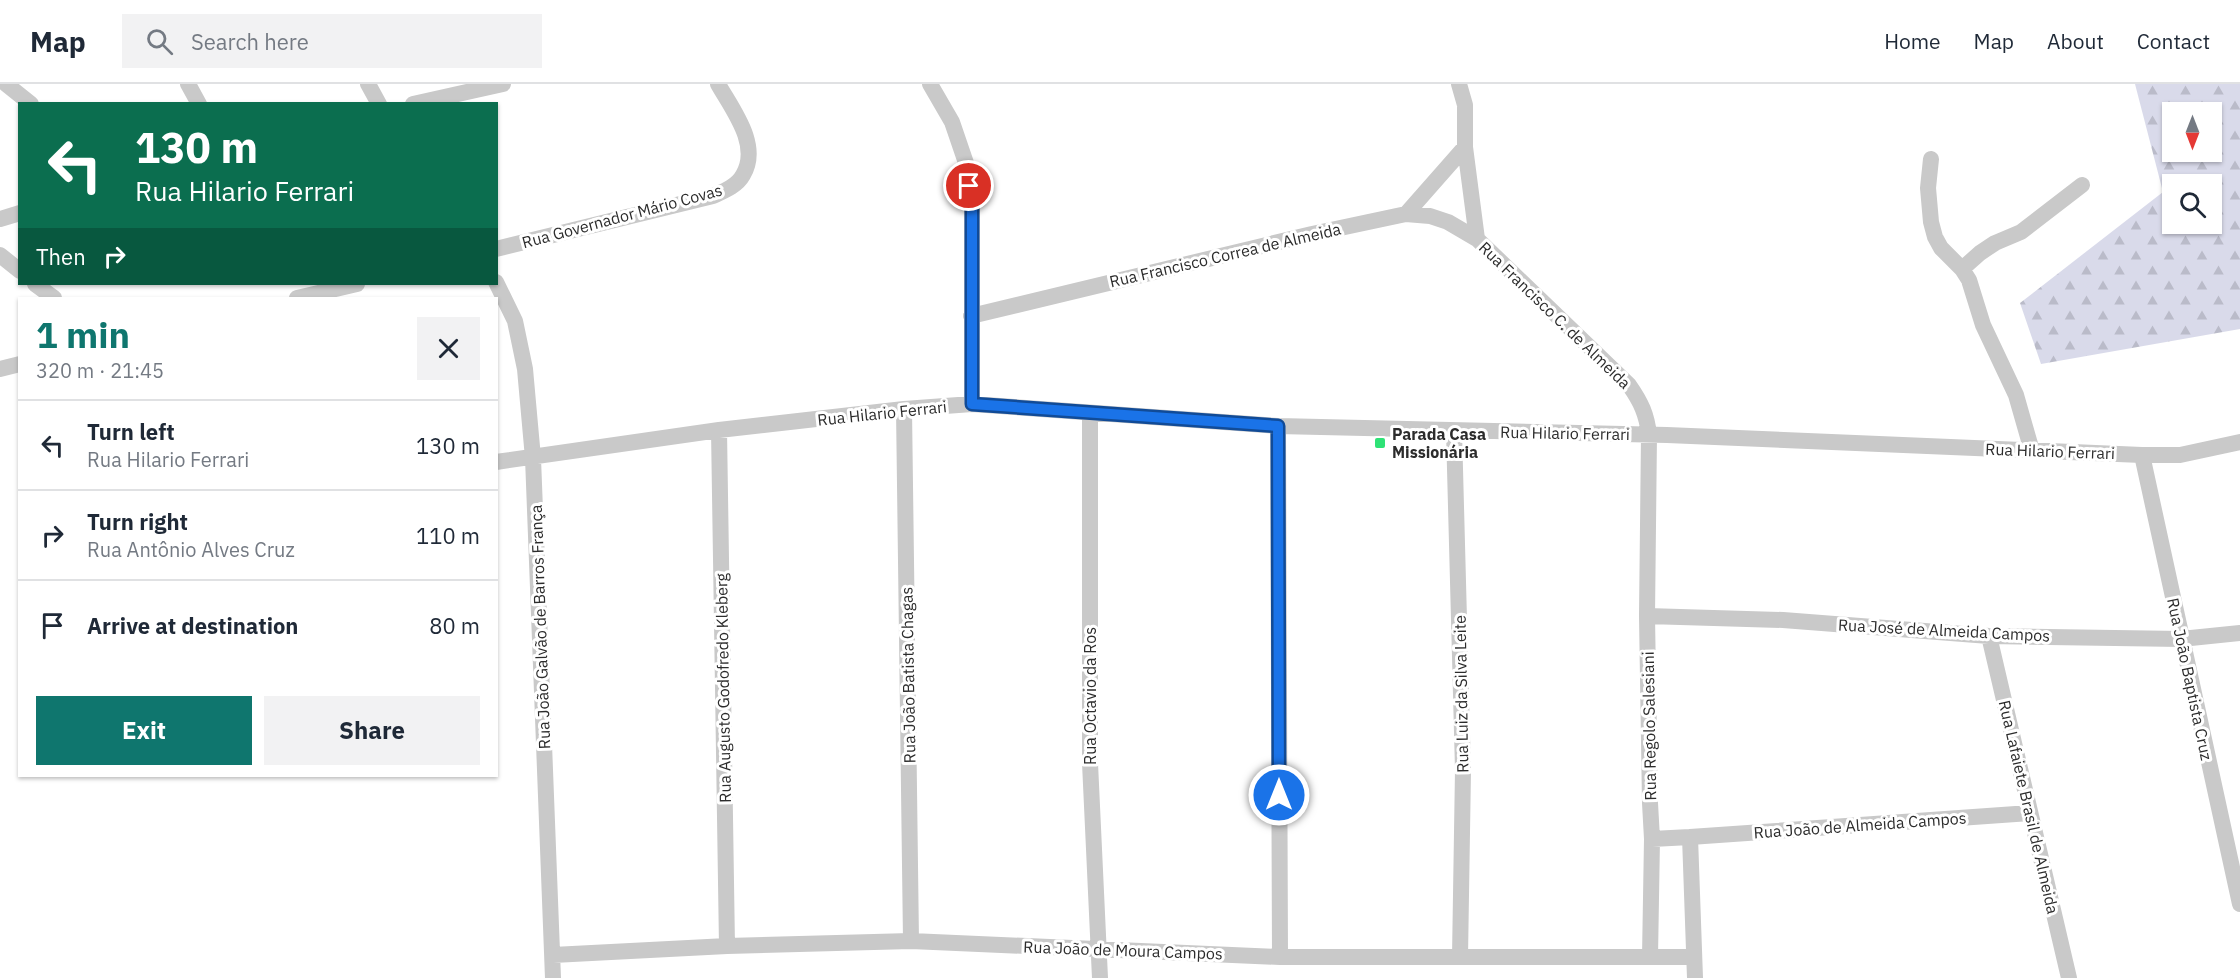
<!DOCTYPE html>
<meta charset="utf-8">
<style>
body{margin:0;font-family:"IBM Plex Sans",sans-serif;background:#f2f2f3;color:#1f2937;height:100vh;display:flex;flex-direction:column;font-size:22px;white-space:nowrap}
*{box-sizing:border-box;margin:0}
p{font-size:20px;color:#747a83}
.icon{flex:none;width:33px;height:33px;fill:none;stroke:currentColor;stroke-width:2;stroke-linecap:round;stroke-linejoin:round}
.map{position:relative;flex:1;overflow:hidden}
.drawer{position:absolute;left:18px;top:213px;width:480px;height:480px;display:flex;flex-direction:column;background:#fff;border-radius:0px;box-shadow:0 2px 4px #0004}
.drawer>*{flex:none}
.guide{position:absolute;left:18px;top:18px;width:480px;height:183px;border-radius:0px;box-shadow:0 2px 4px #0004;background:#0b6e4f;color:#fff;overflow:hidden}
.needle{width:39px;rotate:180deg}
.tools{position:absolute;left:2162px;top:18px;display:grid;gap:12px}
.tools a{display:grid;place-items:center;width:60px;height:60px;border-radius:0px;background:#fff;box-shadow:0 2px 4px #0004;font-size:30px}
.pin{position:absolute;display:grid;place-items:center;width:51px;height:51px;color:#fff;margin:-26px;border:3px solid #fff;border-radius:50%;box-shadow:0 2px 6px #0007}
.me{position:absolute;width:66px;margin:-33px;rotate:0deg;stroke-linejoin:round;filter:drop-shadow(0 0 4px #0008)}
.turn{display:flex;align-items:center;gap:21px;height:126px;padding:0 18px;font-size:27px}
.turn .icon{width:78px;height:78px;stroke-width:2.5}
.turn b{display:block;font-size:42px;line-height:51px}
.then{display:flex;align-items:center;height:57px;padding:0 18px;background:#0003;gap:12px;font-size:22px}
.round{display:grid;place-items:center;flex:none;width:63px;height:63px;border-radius:0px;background:#f2f2f3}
.summary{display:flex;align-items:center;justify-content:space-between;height:102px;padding:0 18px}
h1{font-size:36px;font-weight:700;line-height:45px;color:#0f766e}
.button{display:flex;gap:12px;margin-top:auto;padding:12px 18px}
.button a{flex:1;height:69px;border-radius:0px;background:#0f766e;color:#fff;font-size:24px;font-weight:700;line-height:69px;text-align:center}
.button a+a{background:#f2f2f3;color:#1f2937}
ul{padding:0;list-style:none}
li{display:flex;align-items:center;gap:18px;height:90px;padding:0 18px;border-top:2px solid #e0e1e3}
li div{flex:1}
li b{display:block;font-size:22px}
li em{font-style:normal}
header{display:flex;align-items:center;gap:36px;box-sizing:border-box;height:84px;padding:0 30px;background:#fff;border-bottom:2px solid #e0e1e3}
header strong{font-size:28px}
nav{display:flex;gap:33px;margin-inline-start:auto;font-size:21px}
.search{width:420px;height:54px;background:#f2f2f3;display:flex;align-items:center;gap:15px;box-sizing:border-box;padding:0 21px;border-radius:0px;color:#747a83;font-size:22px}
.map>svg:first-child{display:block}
.forest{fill:url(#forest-firs);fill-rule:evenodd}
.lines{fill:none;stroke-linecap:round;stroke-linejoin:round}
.street{stroke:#c9c9c9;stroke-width:16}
.route-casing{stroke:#114b97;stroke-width:15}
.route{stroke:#1a73e8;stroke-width:10}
.poi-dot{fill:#2ee276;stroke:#fff;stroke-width:2}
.labels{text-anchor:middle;stroke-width:6;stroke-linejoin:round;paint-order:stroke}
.street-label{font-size:16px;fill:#2c2c2c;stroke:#fff}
.poi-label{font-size:16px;font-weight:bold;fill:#2c2c2c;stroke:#fff;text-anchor:start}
</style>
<header>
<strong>Map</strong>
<div class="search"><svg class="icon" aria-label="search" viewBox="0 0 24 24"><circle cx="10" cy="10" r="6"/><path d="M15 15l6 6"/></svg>Search here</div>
<nav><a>Home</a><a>Map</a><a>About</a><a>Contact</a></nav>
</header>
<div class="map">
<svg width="2240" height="894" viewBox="0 0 2240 894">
<defs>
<pattern id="forest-firs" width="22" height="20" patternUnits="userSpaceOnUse" patternTransform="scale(1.5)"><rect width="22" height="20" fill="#d9daea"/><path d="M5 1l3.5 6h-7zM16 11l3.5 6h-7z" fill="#babbc9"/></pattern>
</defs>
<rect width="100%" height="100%" fill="#fff"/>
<path class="forest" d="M 2135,0 L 2240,0 L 2240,245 L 2041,280 L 2020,219 L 2163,108 ZM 2172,28 L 2211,28 L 2211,68 L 2172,68 ZM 2172,100 L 2211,100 L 2211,140 L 2172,140 Z"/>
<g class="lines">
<path class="street" d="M 6,0 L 31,20
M 188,0 L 199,20
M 368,0 L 379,20
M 930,0 L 952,38 L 966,79 L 972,124 L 972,320
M 1459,0 L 1465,21 L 1465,63 L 1477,155 L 1629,301 C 1641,318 1647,331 1649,351 L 1647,532 L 1650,719 L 1652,755 L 1690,753 L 1695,894
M 413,20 L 503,0
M 1931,75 L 1928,104 L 1931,138 L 1935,153 L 1941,164 L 1962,185 L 1969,196 L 1983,241 L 2016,311 L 2032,367
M 1406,130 L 1465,63
M 0,135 L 20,129
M 496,165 L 713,112 C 724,107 737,102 743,91 C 761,61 732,25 718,0
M 0,171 L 20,187
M 1962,185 L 1980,169 L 1995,159 L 2021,148 L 2082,101
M 496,198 L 515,237 L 525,285 L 533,374 L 553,894
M 35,200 L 54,214
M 297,214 L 357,200
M 971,232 L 1312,150 L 1406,130 L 1430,132 L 1448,138 L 1477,155
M 0,285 L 20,280
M 904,325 L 911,857
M 1090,329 L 1090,679 L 1100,894
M 1278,342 L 1280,873
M 719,346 L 727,862
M 1454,347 L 1463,686 L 1460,873
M 2142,371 L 2240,820
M 496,378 L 719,346 L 904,325 L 972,320 L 1278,342 L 1667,351 L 2142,371 L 2180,371 L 2240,358
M 1647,532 L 1783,536 L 1989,552 L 2181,555 L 2240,549
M 1989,552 L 2069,894
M 1690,753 L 2030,729
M 553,871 L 727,862 L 911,857 L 1280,873 L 1694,873
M 1650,873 L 1652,755"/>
</g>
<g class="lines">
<defs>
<path id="route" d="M 969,102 L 972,124 L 972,320 L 1278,342 L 1279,711"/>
</defs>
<use href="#route" class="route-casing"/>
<use href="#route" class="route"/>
</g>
<rect class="poi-dot" x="1374" y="353" width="12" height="12" rx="3"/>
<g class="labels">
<g class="street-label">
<text transform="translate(622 132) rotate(-15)" y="6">Rua Governador Mário Covas</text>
<text transform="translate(1225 171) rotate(-13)" y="6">Rua Francisco Correa de Almeida</text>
<text transform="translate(1555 231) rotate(44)" y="6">Rua Francisco C. de Almeida</text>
<text transform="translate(882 329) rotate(-6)" y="6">Rua Hilario Ferrari</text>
<text transform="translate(1565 349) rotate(1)" y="6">Rua Hilario Ferrari</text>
<text transform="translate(2050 367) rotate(2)" y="6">Rua Hilario Ferrari</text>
<text transform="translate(540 543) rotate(-92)" y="6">Rua João Galvão de Barros França</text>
<text transform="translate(1944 546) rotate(3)" y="6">Rua José de Almeida Campos</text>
<text transform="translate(908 591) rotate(-91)" y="6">Rua João Batista Chagas</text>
<text transform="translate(2190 595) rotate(78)" y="6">Rua João Baptista Cruz</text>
<text transform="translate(723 604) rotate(-91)" y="6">Rua Augusto Godofredo Kleberg</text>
<text transform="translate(1461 610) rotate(-91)" y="6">Rua Luiz da Silva Leite</text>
<text transform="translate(1090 612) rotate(-90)" y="6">Rua Octavio da Ros</text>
<text transform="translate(1649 642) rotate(-91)" y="6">Rua Regolo Salesiani</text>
<text transform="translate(2029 723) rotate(77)" y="6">Rua Lafaiete Brasil de Almeida</text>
<text transform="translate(1860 741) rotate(-4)" y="6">Rua João de Almeida Campos</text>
<text transform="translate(1123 866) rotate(2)" y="6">Rua João de Moura Campos</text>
</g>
<g class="poi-label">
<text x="1392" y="356">Parada Casa<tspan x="1392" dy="18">Missionária</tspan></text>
</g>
</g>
</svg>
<div class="tools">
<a><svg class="needle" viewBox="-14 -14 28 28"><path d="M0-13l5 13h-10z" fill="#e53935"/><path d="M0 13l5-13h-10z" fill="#747a83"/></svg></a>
<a><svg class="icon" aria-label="search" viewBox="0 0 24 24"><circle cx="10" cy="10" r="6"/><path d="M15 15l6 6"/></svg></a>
</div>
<div class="pin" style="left:969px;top:102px;background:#d93025"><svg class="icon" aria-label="arrive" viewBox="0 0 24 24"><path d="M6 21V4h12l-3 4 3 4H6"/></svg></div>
<svg class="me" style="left:1279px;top:711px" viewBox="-20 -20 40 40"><circle r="17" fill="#1a73e8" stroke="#fff" stroke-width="3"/><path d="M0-11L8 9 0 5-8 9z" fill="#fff"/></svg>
<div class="guide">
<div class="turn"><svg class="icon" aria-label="left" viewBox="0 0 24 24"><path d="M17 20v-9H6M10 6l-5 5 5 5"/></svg><div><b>130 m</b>Rua Hilario Ferrari</div></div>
<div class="then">Then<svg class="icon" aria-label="right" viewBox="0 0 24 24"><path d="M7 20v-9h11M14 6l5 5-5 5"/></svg></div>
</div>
<section class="drawer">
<div class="summary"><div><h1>1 min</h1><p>320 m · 21:45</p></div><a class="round"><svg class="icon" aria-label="close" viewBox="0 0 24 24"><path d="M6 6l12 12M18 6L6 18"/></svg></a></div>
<ul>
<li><svg class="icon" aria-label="left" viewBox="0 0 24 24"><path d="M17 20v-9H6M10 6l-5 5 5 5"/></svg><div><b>Turn left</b><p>Rua Hilario Ferrari</p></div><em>130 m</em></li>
<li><svg class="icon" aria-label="right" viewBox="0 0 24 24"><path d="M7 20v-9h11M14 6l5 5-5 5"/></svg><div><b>Turn right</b><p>Rua Antônio Alves Cruz</p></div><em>110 m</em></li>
<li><svg class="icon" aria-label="arrive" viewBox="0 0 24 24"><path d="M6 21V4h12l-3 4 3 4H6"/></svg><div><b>Arrive at destination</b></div><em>80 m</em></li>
</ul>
<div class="button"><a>Exit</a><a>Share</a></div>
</section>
</div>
